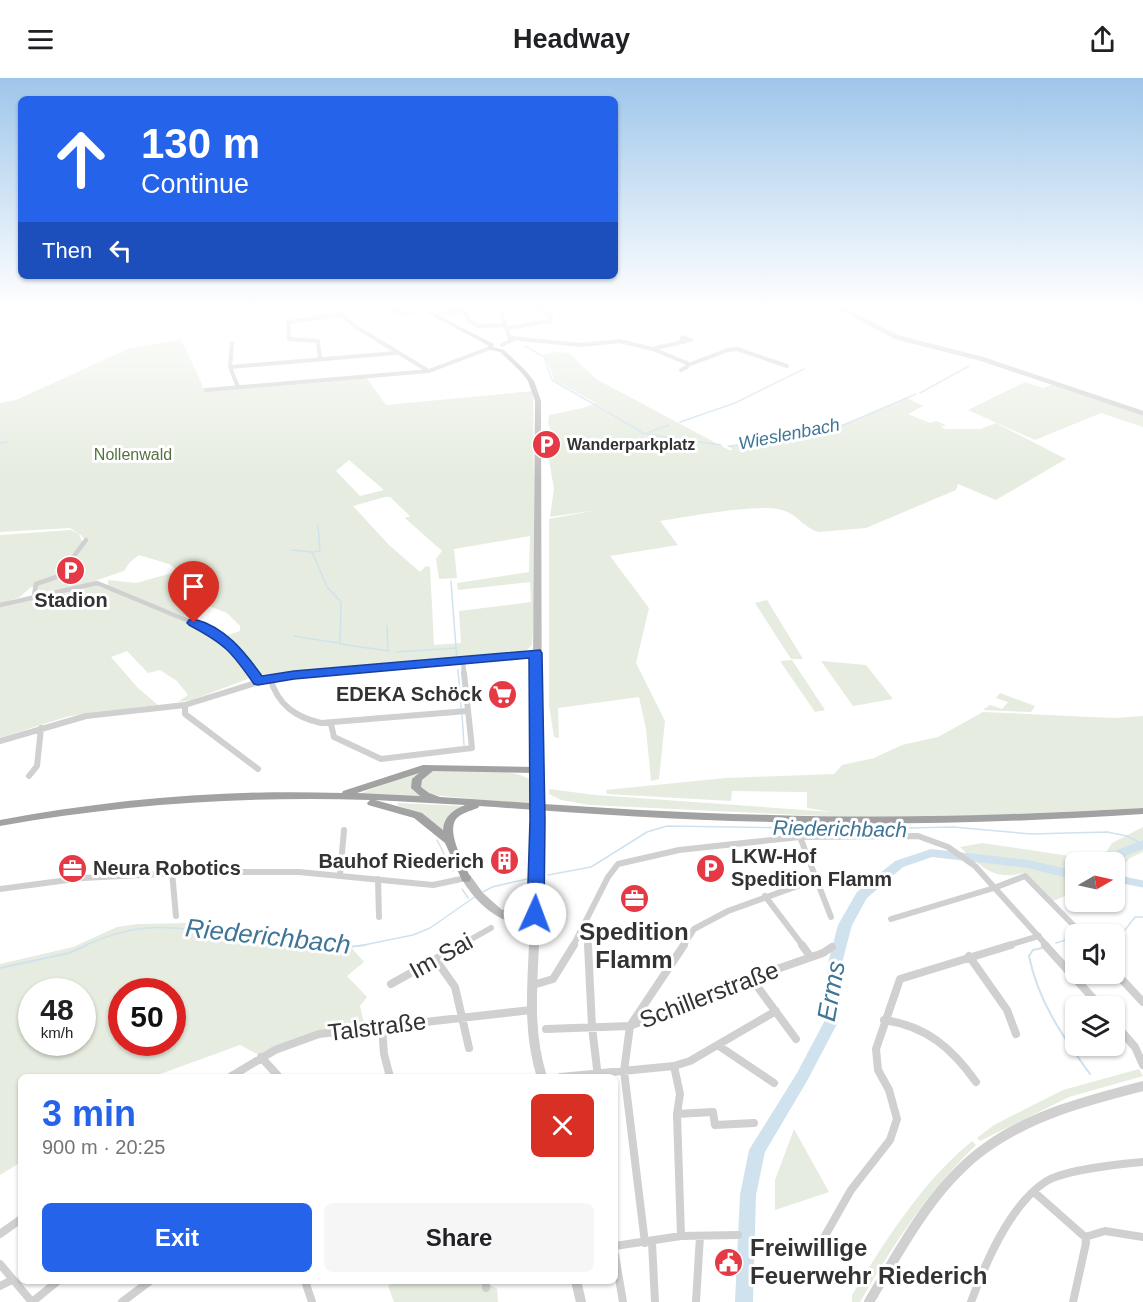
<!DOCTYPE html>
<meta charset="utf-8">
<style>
body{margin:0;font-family:Helvetica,sans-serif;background:#f6f6f6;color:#202124;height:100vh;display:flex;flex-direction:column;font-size:22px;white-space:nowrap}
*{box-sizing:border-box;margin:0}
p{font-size:20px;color:#757577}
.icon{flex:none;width:33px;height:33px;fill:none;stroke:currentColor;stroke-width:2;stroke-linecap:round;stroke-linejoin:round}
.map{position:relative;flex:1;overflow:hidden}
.side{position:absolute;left:18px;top:996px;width:600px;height:210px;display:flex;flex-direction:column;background:#fff;border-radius:9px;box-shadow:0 2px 4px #0004}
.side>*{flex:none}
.top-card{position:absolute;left:18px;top:18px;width:600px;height:183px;border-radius:9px;box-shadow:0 2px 4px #0004;background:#2563eb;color:#fff;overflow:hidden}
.needle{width:39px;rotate:81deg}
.buttons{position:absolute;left:1065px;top:774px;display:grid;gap:12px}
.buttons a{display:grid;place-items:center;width:60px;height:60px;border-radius:9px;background:#fff;box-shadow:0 2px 4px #0004;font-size:30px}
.speed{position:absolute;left:18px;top:900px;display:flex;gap:12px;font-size:30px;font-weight:700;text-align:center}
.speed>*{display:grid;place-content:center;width:78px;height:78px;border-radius:50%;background:#fff;box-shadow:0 2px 4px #0004;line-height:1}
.speed small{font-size:15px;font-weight:400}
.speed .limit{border:9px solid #d22;background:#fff;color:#111}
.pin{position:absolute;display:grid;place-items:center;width:51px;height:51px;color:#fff;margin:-62px -26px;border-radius:50% 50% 50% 0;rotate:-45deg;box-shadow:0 0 6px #0007}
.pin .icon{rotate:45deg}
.me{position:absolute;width:66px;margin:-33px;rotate:2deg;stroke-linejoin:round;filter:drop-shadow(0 0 4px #0008)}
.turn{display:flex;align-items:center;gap:21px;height:126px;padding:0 24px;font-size:27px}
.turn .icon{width:78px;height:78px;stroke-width:2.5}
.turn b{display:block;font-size:42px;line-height:51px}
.then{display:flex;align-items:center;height:57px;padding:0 24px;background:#0003;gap:12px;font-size:22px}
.round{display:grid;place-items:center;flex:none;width:63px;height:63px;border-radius:9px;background:#f6f6f6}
.overview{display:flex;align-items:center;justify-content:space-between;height:102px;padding:0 24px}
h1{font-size:36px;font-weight:700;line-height:45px;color:#2563eb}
.primary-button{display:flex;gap:12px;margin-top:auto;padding:12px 24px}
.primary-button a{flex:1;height:69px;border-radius:9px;background:#2563eb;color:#fff;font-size:24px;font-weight:700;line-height:69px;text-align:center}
.primary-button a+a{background:#f6f6f6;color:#202124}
header{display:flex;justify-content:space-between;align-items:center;height:78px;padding:0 24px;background:#fff;font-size:27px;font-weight:700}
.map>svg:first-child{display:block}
.green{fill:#e6ecdf;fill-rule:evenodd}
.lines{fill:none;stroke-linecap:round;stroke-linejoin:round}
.stream-far1{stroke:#cfe2ee;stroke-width:1.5}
.stream{stroke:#cfe2ee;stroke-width:2}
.canal{stroke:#cfe2ee;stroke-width:7}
.river{fill:#cfe2ee;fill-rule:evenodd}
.minor-far3{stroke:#d0d0d0;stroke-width:4}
.minor-far2{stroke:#d0d0d0;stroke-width:4.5}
.minor-far1{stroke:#d0d0d0;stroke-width:6}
.minor{stroke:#d0d0d0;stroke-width:8}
.tertiary-far2{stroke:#d0d0d0;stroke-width:4.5}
.tertiary-far1{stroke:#d0d0d0;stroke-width:8}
.tertiary{stroke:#d0d0d0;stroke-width:10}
.secondary{fill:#bdbdbd;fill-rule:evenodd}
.trunk{fill:#a2a2a2;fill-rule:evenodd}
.secondary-bridge{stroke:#bdbdbd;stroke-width:9}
.route{fill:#2563eb;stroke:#184099;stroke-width:1.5}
.labels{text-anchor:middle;stroke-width:6;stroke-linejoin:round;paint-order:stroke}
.far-poi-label{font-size:16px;font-weight:bold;fill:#333;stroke:#fff;text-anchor:start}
.far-park-label{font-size:16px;fill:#56703f;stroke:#fff}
.far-water-label{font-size:18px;font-style:italic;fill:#3f7597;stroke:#fff}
.poi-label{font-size:20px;font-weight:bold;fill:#333;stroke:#fff;text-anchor:end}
.water-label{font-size:21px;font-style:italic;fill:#3f7597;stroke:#fff}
.near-poi-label{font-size:24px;font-weight:bold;fill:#333;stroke:#fff}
.near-street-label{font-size:24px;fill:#333;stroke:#fff}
.near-water-label{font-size:26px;font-style:italic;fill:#3f7597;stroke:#fff}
</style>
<header><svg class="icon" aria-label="menu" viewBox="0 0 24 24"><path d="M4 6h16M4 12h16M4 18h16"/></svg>Headway<svg class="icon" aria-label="share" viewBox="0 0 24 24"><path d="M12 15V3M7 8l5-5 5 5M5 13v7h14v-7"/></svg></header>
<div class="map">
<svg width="1143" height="1224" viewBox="0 0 1143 1224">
<rect width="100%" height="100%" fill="#fff"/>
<path class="green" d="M 181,261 L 205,313 L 366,299 L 386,327 L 533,313 L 535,518 L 532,567 L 527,572 L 517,575 L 258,597 L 192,622 L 178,624 L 188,617 L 177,603 L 160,592 L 148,595 L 127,573 L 111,579 L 138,610 L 158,627 L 94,634 L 66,639 L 0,660 L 0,527 L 96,506 L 102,510 L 108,507 L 108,502 L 136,505 L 179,493 L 169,486 L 139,477 L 130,484 L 124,493 C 105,499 62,516 43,513 C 38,513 36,509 31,509 L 20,519 L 0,526 L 0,457 L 71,452 L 79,456 L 82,463 L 86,463 L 81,457 L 70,450 L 0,454 L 0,325 L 16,322 L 128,271 ZM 349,382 L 384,412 L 360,418 L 336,393 ZM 385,419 L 390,419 L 410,438 L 405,440 L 442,473 L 436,481 L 439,501 L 457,500 L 454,471 L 530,458 L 529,494 L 457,505 L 458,512 L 530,504 L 531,524 L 459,533 L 461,565 L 434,567 L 430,489 L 426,488 L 420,494 L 389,467 L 353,428 ZM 130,518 L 189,540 L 209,528 L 227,535 L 240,548 L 240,553 L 225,558 L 235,568 L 231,571 L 184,543 Z
M 555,274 L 569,275 L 596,301 L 729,372 L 733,372 L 728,368 L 832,351 L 907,320 L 923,328 L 908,336 L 930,345 L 936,343 L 946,347 L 941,349 L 945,351 L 981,351 L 996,345 L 1066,381 L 996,422 L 958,406 L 956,412 L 866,450 L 818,454 C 804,450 796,435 782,432 C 758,425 688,439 660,443 L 678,467 L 610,478 L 649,530 L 636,585 L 665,643 L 659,701 L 651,703 L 646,651 L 639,619 L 558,630 L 559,660 L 554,659 L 549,627 L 549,441 L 597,432 L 550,439 L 554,411 L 549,382 L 553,373 L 553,357 L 548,346 L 549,337 L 583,330 L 596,325 L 554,302 L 550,289 L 542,277 Z
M 1025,304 L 1043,310 L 1054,306 L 1143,335 L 1143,349 L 1101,335 L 1035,362 L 968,332 Z
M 767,522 L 803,581 L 791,581 L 755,525 Z
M 792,582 L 825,632 L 815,634 L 780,583 Z
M 821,583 L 866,587 L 893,621 L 853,628 Z
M 1000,615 L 1035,628 L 1031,634 L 983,632 L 990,627 L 1002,631 L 1008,624 L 996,620 Z
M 983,634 L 1114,640 L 1143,638 L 1143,730 L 993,737 L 844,739 L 589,727 L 561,722 L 549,716 L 549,711 L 595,717 L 832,734 L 807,730 L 807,714 L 732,713 L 731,723 L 607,716 L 606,712 L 726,700 L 834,696 L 842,687 L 874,680 L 902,667 L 938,659 Z
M 420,692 L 419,718 L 359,716 Z
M 435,692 C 458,693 514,688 531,703 L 530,726 L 432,717 L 421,710 L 420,701 Z
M 398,725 L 463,728 L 449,737 L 442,752 L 420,736 L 397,727 Z
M 1143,749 L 1143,774 L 1130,780 L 1118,792 L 1115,792 L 1114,784 L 1076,784 L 1075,814 L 1053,823 L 1023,795 C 993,803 981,788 960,769 L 982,765 L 1096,782 L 1107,773 L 1112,765 Z
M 192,845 L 234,851 L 260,859 L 322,862 L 350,868 L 364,884 L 347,898 L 367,919 L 360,928 L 364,945 L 316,954 L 259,977 L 240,967 L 152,999 L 21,999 L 21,1084 L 0,1097 L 0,886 L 73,869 L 117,849 L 138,846 ZM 32,914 L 82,914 L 82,964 L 32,964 ZM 122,914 L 172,914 L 172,964 L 122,964 Z
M 1139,991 L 1143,998 L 1069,1019 L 980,1063 L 977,1060 L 994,1047 L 1063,1012 Z
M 794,1051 L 829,1114 L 775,1132 L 775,1102 Z
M 972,1063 L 976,1067 C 928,1113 893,1167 860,1224 L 852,1224 L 852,1217 C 886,1162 921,1105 972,1063 Z
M 395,1203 L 484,1203 L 497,1211 L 498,1224 L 394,1224 L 388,1208 Z"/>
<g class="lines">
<path class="stream-far1" d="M 435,229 L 442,233
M 297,230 L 303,229
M 525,268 L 544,279 L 552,302 L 645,356 L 721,367
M 920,315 L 969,288
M 680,344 L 735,325 L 804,291
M 647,355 L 669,347
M 0,365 L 7,364
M 728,368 L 752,366 L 834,351 L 916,316
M 292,472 L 312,474 L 327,509 L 341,524 L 340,566 L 389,573
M 313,474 L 320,473 L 318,448
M 451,503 L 456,570
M 387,548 L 388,572
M 294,558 L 338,565
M 396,574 L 456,570 L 457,580
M 458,592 L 461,630
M 462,637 L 464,667
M 437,762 L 453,793
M 548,797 L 591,789 L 647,754 L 667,748 L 866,751 L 953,749 L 1031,756 L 1107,754 L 1127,758 L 1143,766
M 462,811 L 468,820
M 483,814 L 492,809 L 527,801
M 1086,856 L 1091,856
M 1114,857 L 1125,852 L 1135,839 L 1143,839
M 1056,865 L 1076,859
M 84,868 C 151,837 187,852 256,862 C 281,865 305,863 330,868
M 359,868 L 413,857 L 430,850 L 476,818"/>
<path class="stream" d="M 322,867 L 339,870 L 366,867
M 1042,870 L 1033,872 L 1029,878 C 1038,923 1063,959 1090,996
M 0,890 L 69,875 L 87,867"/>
<path class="canal" d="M 1114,800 L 1143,806"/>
<path class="river" d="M 1143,762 L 1143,771 L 1125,778 L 1118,790 L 1114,791 L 1114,784 L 1109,784 L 1117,772 Z
M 931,771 L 1028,782 L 1076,793 L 1076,802 L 1028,790 L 932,779 L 903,789 L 867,820 L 852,847 L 842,885 L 838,944 L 807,1003 L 765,1074 L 756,1117 L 753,1224 L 735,1224 L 740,1117 L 749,1072 L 797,995 L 824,944 L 828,885 L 838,847 L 857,814 L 895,783 Z"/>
<path class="minor-far3" d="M 388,229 L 402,236 L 412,234 L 405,229
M 499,229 L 510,261
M 451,235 L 463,233 L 468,239
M 435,238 L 459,229
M 468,242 L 478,248 L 505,247
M 507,250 L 551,243 L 551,239 L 538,229
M 510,260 L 582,267 L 620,263 L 652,271 L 691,262 L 683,259 L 681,263
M 232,265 L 230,289 L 238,309
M 502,267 L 512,262
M 655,272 L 687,285 L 687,289 L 681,292
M 320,281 L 318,263 L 289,261 L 288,244 L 341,236 L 356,249 L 427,292
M 688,287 L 728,272 L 737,271 L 787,288
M 230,289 L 395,275
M 206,312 L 429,293 L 490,270"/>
<path class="minor-far2" d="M 34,517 L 36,506 L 59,498 L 86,462
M 0,527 L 97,505 L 208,551 L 234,570 L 253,596
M 463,582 L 464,596
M 314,596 L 536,575"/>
<path class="minor-far1" d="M 252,595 L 258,603
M 270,600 C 278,627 295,639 321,645 L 467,633
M 185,627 L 185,636 L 258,691
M 331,646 L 334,659 L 381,681 L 472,670 L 464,595
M 0,663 L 86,638 L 185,627 L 272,600 L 330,595
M 29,698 L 37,688 L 41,650
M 800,759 L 831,839
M 172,794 L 176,838
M 340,797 L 344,752
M 378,801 L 379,839
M 0,811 L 83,800 L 198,794 L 299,794 L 433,807 L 466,800
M 765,818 L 803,868
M 891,841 L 994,810 L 1025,798 L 1082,856
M 579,858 L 586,861 L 589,868
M 459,868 L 491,850
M 573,868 L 608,799 L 618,786 L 679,772 L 800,759 L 918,758 L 948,769 L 975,788 L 1047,868
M 683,868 L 694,851 L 728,833 L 817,801
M 1006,868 L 1039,858"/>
<path class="minor" d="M 588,867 L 592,949 L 598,999
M 802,867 L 810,878
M 1045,867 L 1100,928
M 969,878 L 1007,932 L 1016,956
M 436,882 L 455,909 L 469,970
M 1114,893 L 1143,924
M 751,900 L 796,961
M 391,906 L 461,867
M 533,907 L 553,901 L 574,867
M 884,942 C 926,948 952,970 976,1004
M 1114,945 L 1135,969 L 1143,987
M 382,948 L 384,976 L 390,999
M 546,951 L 630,948 L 751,900 L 823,875 L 832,869
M 719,968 L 774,1005
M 261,979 L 279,999
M 674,988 L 680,1016 L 677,1036 L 681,1158
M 230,999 L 275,972 L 319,956 L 531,932
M 561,999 L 674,988 L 690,983 L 776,933
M 677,1036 L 713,1034 L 715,1047 L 754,1045
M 1034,1114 L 1085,1159 L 1086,1165 L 1073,1224
M 0,1156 L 21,1141
M 1085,1159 L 1105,1153 L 1143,1159
M 822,1163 L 851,1112 L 890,1062 L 897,1041 L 889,1012 L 878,992 L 876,971 L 900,901 L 1011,867
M 652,1164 L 655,1224
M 645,1165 L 624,993 L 630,948 L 684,867
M 615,1168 L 681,1158 L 738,1157
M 615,1177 L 623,1224
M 0,1186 L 32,1224 L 58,1203
M 305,1203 L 312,1224
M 486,1203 L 486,1210
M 0,1208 L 12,1202
M 122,1224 L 150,1203
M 696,1224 L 700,1158
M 971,1224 C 985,1186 1009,1128 1045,1104 C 1063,1092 1120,1086 1143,1084"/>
<path class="tertiary-far2" d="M 839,229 L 896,259 L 982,281 L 1143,335"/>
<path class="tertiary-far1" d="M 534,868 L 535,847"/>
<path class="tertiary" d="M 534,867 C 532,911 528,956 542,999
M 576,1203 L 581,1224
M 869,1224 C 901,1170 934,1106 987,1069 C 1033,1036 1089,1022 1143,1008"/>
<path class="secondary" d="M 417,229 L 422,229 L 494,266 L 493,269 L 504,272 L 525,292 L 534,303 L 541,323 L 542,718 L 540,720 L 534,720 L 532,718 L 535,323 L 528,303 L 521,294 L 500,274 L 488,271 L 489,268 Z
M 538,739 L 541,740 L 543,742 L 540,847 L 539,850 L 535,851 C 500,845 479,830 461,800 L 462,797 L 466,796 L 470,797 L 483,815 L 502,832 C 515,831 522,824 531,814 L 533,742 L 535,740 ZM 517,839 L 530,840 L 530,842 Z"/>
<path class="trunk" d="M 423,687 L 536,689 L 541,692 L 536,695 L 433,693 L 422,702 L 421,709 L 429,715 L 440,719 C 550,726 660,735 771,737 C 895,741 1019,737 1143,730 L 1143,736 C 1019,744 894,748 770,744 C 673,742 576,735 479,728 L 478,730 C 470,733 461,735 456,741 C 446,755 465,787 471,800 L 470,803 L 466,804 L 462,803 L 461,800 L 445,765 L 414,740 L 368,727 L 367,725 L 370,722 C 245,718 123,726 0,748 L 0,742 C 113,721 227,711 342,715 L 343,713 ZM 419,695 L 412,701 L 411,710 L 420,718 L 357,715 ZM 375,722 L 465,727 C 453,732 444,738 443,752 L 422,735 Z"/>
<path class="secondary-bridge" d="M 537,718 L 538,742"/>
</g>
<linearGradient id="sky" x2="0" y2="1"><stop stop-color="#9ec6ea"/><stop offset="0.57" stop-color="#fff"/><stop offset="1" stop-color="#fff" stop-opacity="0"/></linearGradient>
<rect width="1143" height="400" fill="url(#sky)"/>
<path class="route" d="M 194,541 C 225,549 244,573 262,598 L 294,593 L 540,572 L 542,575 L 545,742 L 544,836 L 541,841 L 535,843 L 529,841 L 527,836 L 530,742 L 529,580 L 294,601 L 258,607 L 254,606 C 231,573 225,566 189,547 L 187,545 L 189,542 Z"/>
<defs>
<symbol id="parking-disc" viewBox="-11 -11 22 22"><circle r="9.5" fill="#e63946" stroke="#fff"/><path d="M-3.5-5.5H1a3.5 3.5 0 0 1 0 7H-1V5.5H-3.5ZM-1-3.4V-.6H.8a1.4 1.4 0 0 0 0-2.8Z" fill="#fff"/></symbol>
<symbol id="supermarket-disc" viewBox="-11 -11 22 22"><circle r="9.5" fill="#e63946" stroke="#fff"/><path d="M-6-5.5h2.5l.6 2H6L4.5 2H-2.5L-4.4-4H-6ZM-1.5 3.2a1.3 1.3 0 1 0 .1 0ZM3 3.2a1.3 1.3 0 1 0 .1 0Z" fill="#fff"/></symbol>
<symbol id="building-disc" viewBox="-11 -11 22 22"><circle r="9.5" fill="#e63946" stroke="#fff"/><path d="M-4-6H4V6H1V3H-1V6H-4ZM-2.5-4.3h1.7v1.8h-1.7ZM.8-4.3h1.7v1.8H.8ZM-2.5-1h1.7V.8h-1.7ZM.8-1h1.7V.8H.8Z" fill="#fff"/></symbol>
<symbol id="office-disc" viewBox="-11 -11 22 22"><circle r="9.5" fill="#e63946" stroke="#fff"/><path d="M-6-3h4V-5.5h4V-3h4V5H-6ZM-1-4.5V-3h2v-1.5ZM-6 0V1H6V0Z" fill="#fff"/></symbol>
<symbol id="civic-disc" viewBox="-11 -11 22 22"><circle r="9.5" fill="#e63946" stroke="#fff"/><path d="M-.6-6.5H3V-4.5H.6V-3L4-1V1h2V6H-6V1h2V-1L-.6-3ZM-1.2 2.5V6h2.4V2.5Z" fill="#fff"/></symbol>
</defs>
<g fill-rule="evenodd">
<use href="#parking-disc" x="530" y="350" width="33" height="33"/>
<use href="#parking-disc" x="54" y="476" width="33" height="33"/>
<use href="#supermarket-disc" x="486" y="600" width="33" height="33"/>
<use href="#building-disc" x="488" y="766" width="33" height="33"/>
<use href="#office-disc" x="56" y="774" width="33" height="33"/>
<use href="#parking-disc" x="694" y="774" width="33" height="33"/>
<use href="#office-disc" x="618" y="804" width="33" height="33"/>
<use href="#civic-disc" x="712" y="1168" width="33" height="33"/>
</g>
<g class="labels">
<g class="far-poi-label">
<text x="567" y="372">Wanderparkplatz</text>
</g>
<g class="far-park-label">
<text x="133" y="382">Nollenwald</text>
</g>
<g class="far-water-label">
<text transform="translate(789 356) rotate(-11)" y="6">Wieslenbach</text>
</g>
<g class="poi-label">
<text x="71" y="529" text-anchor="middle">Stadion</text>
<text x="482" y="623">EDEKA Schöck</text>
<text x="731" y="785" text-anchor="start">LKW-Hof<tspan x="731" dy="23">Spedition Flamm</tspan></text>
<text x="484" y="790">Bauhof Riederich</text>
<text x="93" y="797" text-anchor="start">Neura Robotics</text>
</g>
<g class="water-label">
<text transform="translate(840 751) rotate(1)" y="7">Riederichbach</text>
</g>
<g class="near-poi-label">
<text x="634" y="862">Spedition<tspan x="634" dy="28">Flamm</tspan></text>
<text x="750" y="1178" text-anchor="start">Freiwillige<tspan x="750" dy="28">Feuerwehr Riederich</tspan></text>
</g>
<g class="near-street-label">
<text transform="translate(441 878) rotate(-29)" y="8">Im Sai</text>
<text transform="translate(709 917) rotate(-21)" y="8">Schillerstraße</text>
<text transform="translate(377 949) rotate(-7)" y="8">Talstraße</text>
</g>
<g class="near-water-label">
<text transform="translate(268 858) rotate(6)" y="9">Riederichbach</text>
<text transform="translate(831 913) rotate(-80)" y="9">Erms</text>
</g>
</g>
</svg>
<div class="buttons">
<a><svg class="needle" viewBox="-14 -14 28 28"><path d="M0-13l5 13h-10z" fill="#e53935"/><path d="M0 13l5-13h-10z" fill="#757577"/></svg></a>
<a><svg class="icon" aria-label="sound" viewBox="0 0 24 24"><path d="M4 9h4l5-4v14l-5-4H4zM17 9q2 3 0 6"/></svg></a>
<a><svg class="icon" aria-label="layers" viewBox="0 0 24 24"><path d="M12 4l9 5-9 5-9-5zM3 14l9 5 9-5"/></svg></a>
</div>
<div class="speed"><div>48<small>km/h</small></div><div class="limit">50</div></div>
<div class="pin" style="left:194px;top:545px;background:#d93025"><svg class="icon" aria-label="arrive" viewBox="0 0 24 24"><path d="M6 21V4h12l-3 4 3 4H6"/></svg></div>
<svg class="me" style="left:535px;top:836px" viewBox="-20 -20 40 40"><circle r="19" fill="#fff"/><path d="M0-13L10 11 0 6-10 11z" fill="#2563eb"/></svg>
<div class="top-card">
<div class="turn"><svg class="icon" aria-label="ahead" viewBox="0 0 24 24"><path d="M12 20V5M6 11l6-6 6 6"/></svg><div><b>130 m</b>Continue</div></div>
<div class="then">Then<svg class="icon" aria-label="left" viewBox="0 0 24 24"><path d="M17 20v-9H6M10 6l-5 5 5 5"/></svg></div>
</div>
<section class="side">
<div class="overview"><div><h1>3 min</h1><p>900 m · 20:25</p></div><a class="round" style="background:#d93025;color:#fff"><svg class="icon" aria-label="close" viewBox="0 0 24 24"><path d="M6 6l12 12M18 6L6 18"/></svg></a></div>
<div class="primary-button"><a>Exit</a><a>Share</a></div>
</section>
</div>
